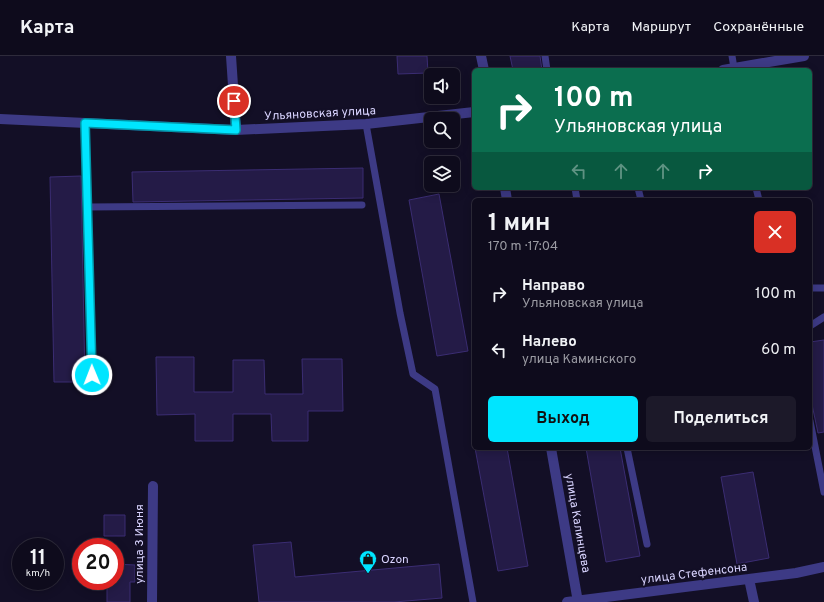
<!DOCTYPE html>
<html lang="ru">
<meta charset="utf-8">
<style>
body{margin:0;font-family:Overpass,sans-serif;background:#1c1929;color:#f1f3f6;height:100vh;display:flex;flex-direction:column;font-size:15px;white-space:nowrap}
*{box-sizing:border-box;margin:0}
p{font-size:13px;color:#9b9ba3}
.icon{flex:none;width:22px;height:22px;fill:none;stroke:currentColor;stroke-width:2;stroke-linecap:round;stroke-linejoin:round}
.map{position:relative;flex:1;overflow:hidden}
.panel{position:absolute;left:472px;top:142px;width:340px;height:252px;display:flex;flex-direction:column;background:#0e0b1c;border-radius:6px;box-shadow:0 2px 10px #0003,0 0 0 1px #2e2b3b}
.panel>*{flex:none}
.banner{position:absolute;left:472px;top:12px;width:340px;height:122px;border-radius:6px;box-shadow:0 2px 10px #0003,0 0 0 1px #2e2b3b;background:#0b6e4f;color:#fff;overflow:hidden}
.buttons{position:absolute;left:424px;top:12px;display:grid;gap:8px}
.buttons a{display:grid;place-items:center;width:36px;height:36px;border-radius:6px;background:#0e0b1c;box-shadow:0 2px 10px #0003,0 0 0 1px #2e2b3b;font-size:20px}
.speed{position:absolute;left:12px;top:482px;display:flex;gap:8px;font-size:20px;font-weight:700;text-align:center}
.speed>*{display:grid;place-content:center;width:52px;height:52px;border-radius:50%;background:#0e0b1c;box-shadow:0 2px 10px #0003,0 0 0 1px #2e2b3b;line-height:1}
.speed small{font-size:10px;font-weight:400}
.speed .limit{border:6px solid #d22;background:#fff;color:#111}
.pin{position:absolute;display:grid;place-items:center;width:34px;height:34px;color:#fff;margin:-17px;border:2px solid #fff;border-radius:50%;box-shadow:0 1px 4px #0007}
.me{position:absolute;width:44px;margin:-22px;rotate:359deg;stroke-linejoin:round;filter:drop-shadow(0 0 3px #0008)}
.turn{display:flex;align-items:center;gap:14px;height:84px;padding:0 16px;font-size:18px}
.turn .icon{width:52px;height:52px;stroke-width:2.5}
.turn b{display:block;font-size:28px;line-height:34px}
.lanes{display:flex;align-items:center;height:38px;padding:0 16px;background:#0003;justify-content:center;gap:20px;direction:ltr}
.lanes .off{opacity:.35}
.round{display:grid;place-items:center;flex:none;width:42px;height:42px;border-radius:6px;background:#1c1929}
.overview{display:flex;align-items:center;justify-content:space-between;height:68px;padding:0 16px}
h1{font-size:24px;font-weight:700;line-height:30px}
.primary-button{display:flex;gap:8px;margin-top:auto;padding:8px 16px}
.primary-button a{flex:1;height:46px;border-radius:6px;background:#00e5ff;color:#111;font-size:16px;font-weight:700;line-height:46px;text-align:center}
.primary-button a+a{background:#1c1929;color:#f1f3f6}
ul{padding:0;list-style:none}
li{display:flex;align-items:center;gap:12px;height:56px;padding:0 16px}
li div{flex:1}
li b{display:block;font-size:15px}
li em{font-style:normal}
header{display:flex;align-items:center;gap:24px;box-sizing:border-box;height:56px;padding:0 20px;background:#0e0b1c;border-bottom:1px solid #2e2b3b}
header strong{font-size:19px}
nav{display:flex;gap:22px;margin-inline-start:auto;font-size:14px}
.map>svg:first-child{display:block}
.building{fill:#241b47;stroke:#3b2d73}
.lines{fill:none;stroke-linecap:round;stroke-linejoin:round}
.lane{stroke:#3d3a85;stroke-width:7}
.street{stroke:#3d3a85;stroke-width:10}
.route-casing{stroke:#0095a6;stroke-width:10}
.route{stroke:#00e5ff;stroke-width:7}
.labels{text-anchor:middle;stroke-width:4;stroke-linejoin:round;paint-order:stroke}
.street-label{font-size:12px;fill:#d9d4ff;stroke:#130f26}
.poi-label{font-size:12px;fill:#d9d4ff;stroke:#130f26;text-anchor:start}
</style>
<header>
<strong>Карта</strong>
<nav><a>Карта</a><a>Маршрут</a><a>Сохранённые</a></nav>
</header>
<div class="map">
<svg width="824" height="546" viewBox="0 0 824 546">
<rect width="100%" height="100%" fill="#130f26"/>
<path class="building" d="M 397,0 L 427,0 L 428,17 L 398,18 Z
M 510,0 L 540,0 L 542,14 L 513,14 Z
M 363,112 L 363,142 L 133,146 L 132,116 Z
M 81,120 L 85,326 L 54,326 L 50,121 Z
M 439,138 L 468,295 L 437,300 L 409,144 Z
M 824,284 L 824,376 L 818,377 L 810,339 L 810,286 Z
M 156,301 L 194,301 L 194,336 L 233,336 L 233,304 L 264,304 L 265,338 L 303,338 L 302,303 L 342,303 L 343,355 L 308,355 L 308,385 L 272,385 L 271,358 L 233,358 L 233,385 L 195,385 L 195,358 L 157,359 Z
M 475,392 L 507,392 L 528,510 L 498,515 Z
M 586,392 L 620,392 L 640,500 L 606,506 Z
M 753,416 L 769,502 L 737,508 L 721,421 Z
M 104,459 L 125,459 L 125,480 L 104,480 Z
M 291,486 L 295,521 L 439,508 L 442,542 L 394,546 L 259,546 L 253,489 Z
M 115,508 L 135,509 L 135,526 L 130,526 L 130,546 L 107,546 L 107,525 L 115,525 Z"/>
<g class="lines">
<path class="lane" d="M 545,0 L 547,14
M 732,0 L 734,12
M 85,67 L 92,319
M 366,68 L 400,257 L 413,318 L 435,333 L 473,546
M 575,132 L 577,144
M 638,132 L 641,144
M 756,132 L 759,144
M 87,151 L 362,149
M 810,232 L 824,232
M 810,270 L 824,261
M 810,365 L 824,436
M 627,392 L 647,488"/>
<path class="street" d="M 231,0 L 236,74
M 481,0 L 484,14
M 723,14 L 804,0
M 0,63 L 236,74 L 366,68 L 474,56
M 505,132 L 507,144
M 551,392 L 578,546
M 749,523 L 754,546
M 152,546 L 153,430
M 567,546 L 796,517 L 824,511"/>
</g>
<g class="lines">
<defs>
<path id="route" d="M 92,319 L 85,67 L 236,74 L 234,45"/>
</defs>
<use href="#route" class="route-casing"/>
<use href="#route" class="route"/>
</g>
<defs>
<symbol id="shop-pin" viewBox="-11 -11 22 30"><path d="M0 17L-7.5 6A9.5 9.5 0 1 1 7.5 6Z" fill="#00e5ff" stroke="#130f26"/><path d="M-5-2.5h2.3a2.7 3.5 0 0 1 5.4 0H5L5.5 6h-11ZM-1.5-2.5h3a1.5 2.3 0 0 0-3 0Z" fill="#111"/></symbol>
</defs>
<g fill-rule="evenodd">
<use href="#shop-pin" x="358" y="493" width="20" height="27"/>
</g>
<g class="labels">
<g class="street-label">
<text transform="translate(320 57) rotate(-3)" y="4">Ульяновская улица</text>
<text transform="translate(578 467) rotate(80)" y="4">улица Калинцева</text>
<text transform="translate(139 488) rotate(-90)" y="4">улица 3 Июня</text>
<text transform="translate(694 517) rotate(-7)" y="4">улица Стефенсона</text>
</g>
<g class="poi-label">
<text x="381" y="507">Ozon</text>
</g>
</g>
</svg>
<div class="buttons">
<a><svg class="icon" aria-label="sound" viewBox="0 0 24 24"><path d="M4 9h4l5-4v14l-5-4H4zM17 9q2 3 0 6"/></svg></a>
<a><svg class="icon" aria-label="search" viewBox="0 0 24 24"><circle cx="10" cy="10" r="6"/><path d="M15 15l6 6"/></svg></a>
<a><svg class="icon" aria-label="layers" viewBox="0 0 24 24"><path d="M12 4l9 5-9 5-9-5zM3 14l9 5 9-5"/></svg></a>
</div>
<div class="speed"><div>11<small>km/h</small></div><div class="limit">20</div></div>
<div class="pin" style="left:234px;top:45px;background:#d93025"><svg class="icon" aria-label="arrive" viewBox="0 0 24 24"><path d="M6 21V4h12l-3 4 3 4H6"/></svg></div>
<svg class="me" style="left:92px;top:319px" viewBox="-20 -20 40 40"><circle r="17" fill="#00e5ff" stroke="#fff" stroke-width="3"/><path d="M0-11L8 9 0 5-8 9z" fill="#fff"/></svg>
<div class="banner">
<div class="turn"><svg class="icon" aria-label="right" viewBox="0 0 24 24"><path d="M7 20v-9h11M14 6l5 5-5 5"/></svg><div><b>100 m</b>Ульяновская улица</div></div>
<div class="lanes"><svg class="icon off" aria-label="left" viewBox="0 0 24 24"><path d="M17 20v-9H6M10 6l-5 5 5 5"/></svg><svg class="icon off" aria-label="ahead" viewBox="0 0 24 24"><path d="M12 20V5M6 11l6-6 6 6"/></svg><svg class="icon off" aria-label="ahead" viewBox="0 0 24 24"><path d="M12 20V5M6 11l6-6 6 6"/></svg><svg class="icon" aria-label="right" viewBox="0 0 24 24"><path d="M7 20v-9h11M14 6l5 5-5 5"/></svg></div>
</div>
<section class="panel">
<div class="overview"><div><h1>1 мин</h1><p>170 m · 17:04</p></div><a class="round" style="background:#d93025;color:#fff"><svg class="icon" aria-label="close" viewBox="0 0 24 24"><path d="M6 6l12 12M18 6L6 18"/></svg></a></div>
<ul>
<li><svg class="icon" aria-label="right" viewBox="0 0 24 24"><path d="M7 20v-9h11M14 6l5 5-5 5"/></svg><div><b>Направо</b><p>Ульяновская улица</p></div><em>100 m</em></li>
<li><svg class="icon" aria-label="left" viewBox="0 0 24 24"><path d="M17 20v-9H6M10 6l-5 5 5 5"/></svg><div><b>Налево</b><p>улица Каминского</p></div><em>60 m</em></li>
</ul>
<div class="primary-button"><a>Выход</a><a>Поделиться</a></div>
</section>
</div>
